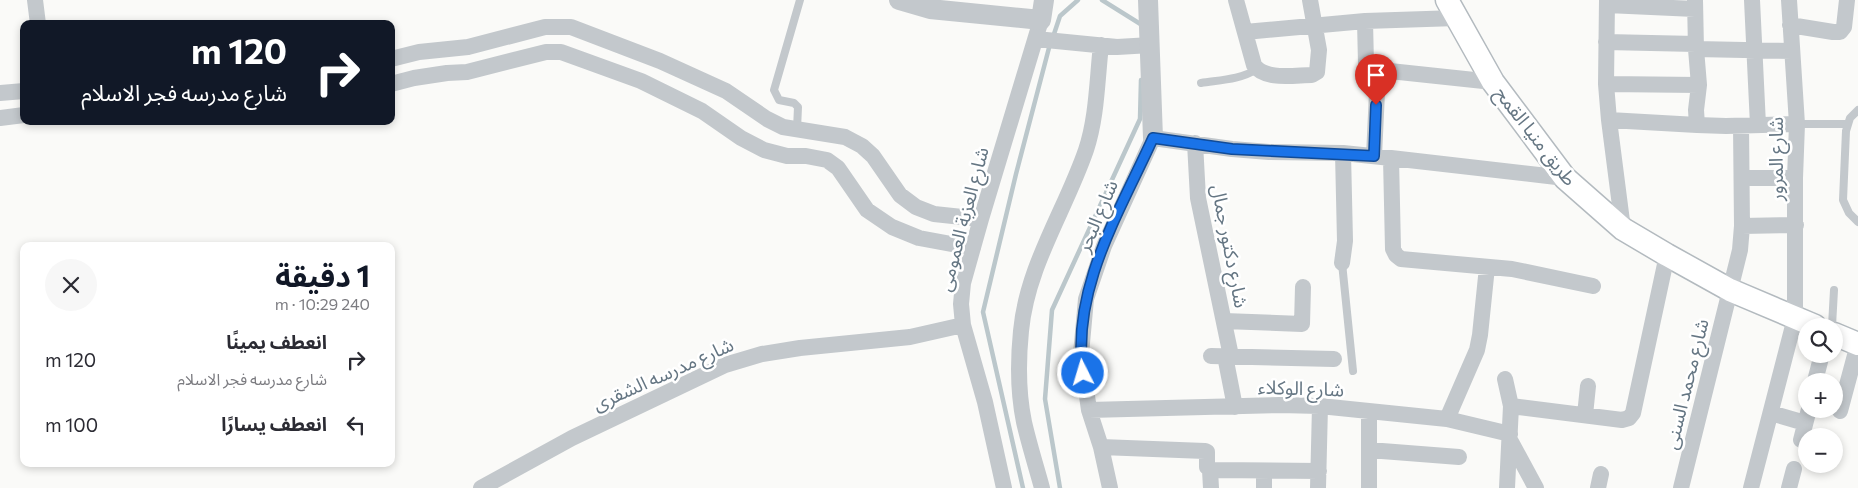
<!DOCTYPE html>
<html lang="ar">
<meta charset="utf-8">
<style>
body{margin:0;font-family:Commissioner,"Noto Sans Arabic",sans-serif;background:#f7f7f7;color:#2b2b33;direction:rtl;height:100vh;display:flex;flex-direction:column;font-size:19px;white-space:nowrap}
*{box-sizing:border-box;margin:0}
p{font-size:16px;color:#7c7c81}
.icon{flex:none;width:28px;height:28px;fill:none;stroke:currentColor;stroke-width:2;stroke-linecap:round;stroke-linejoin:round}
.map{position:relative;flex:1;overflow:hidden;direction:ltr}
.panel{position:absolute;left:20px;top:242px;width:375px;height:225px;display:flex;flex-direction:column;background:#fff;border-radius:10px;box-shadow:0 2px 8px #0003;direction:rtl}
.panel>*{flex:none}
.guide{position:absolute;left:20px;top:20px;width:375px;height:105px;border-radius:10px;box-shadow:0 2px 8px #0003;direction:rtl;background:#111827;color:#fff;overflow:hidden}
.fabs{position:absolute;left:1798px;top:318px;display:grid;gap:10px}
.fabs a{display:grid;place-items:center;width:45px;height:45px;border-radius:50%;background:#fff;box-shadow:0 2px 8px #0003;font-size:25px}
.pin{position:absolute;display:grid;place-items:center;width:42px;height:42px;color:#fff;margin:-51px -21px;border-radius:50% 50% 50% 0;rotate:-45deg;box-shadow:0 0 5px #0007}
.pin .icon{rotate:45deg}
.me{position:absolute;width:55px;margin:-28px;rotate:355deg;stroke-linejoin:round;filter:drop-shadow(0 0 4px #0008)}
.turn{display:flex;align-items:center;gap:18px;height:105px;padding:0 25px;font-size:22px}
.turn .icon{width:65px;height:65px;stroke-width:2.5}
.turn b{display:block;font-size:35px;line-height:42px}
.round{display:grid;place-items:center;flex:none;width:52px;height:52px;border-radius:26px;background:#f7f7f7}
.summary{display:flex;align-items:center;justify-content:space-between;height:85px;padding:0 25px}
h1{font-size:30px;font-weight:700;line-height:38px;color:#111827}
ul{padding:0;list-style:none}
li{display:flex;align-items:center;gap:15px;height:65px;padding:0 25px}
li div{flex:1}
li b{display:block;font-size:19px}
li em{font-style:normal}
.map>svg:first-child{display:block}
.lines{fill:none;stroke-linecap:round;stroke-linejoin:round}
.stream{stroke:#bbc7cb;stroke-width:4.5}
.secondary-casing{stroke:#b3babf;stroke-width:25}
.service{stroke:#c3c8cc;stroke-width:8}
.minor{stroke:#c3c8cc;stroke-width:16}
.tertiary{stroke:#c3c8cc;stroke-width:20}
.secondary{stroke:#fff;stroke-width:22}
.route-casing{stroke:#114b97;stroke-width:12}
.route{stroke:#1a73e8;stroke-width:9}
.labels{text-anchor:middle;stroke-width:5;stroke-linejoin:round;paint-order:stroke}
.street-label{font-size:19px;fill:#657683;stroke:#fff}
</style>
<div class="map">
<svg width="1858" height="488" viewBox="0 0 1858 488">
<rect width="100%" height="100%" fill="#fafaf8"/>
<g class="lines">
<path class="stream" d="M 1102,0 L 1142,25
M 1053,37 L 1060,16 L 1078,0
M 1023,488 L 983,312 L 1016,174 L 1050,44
M 1060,488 L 1045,399 L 1052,310 L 1140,119 L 1141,80"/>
<defs>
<path id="secondary" d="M 1447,0 L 1493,82 L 1565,178 L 1623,229 L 1667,255 L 1730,290 L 1815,326
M 1834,334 L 1858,344"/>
</defs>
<use href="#secondary" class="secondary-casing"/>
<path class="service" d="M 1201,83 C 1220,80 1240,80 1257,69
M 1858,110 L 1850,118 L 1846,131 L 1843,200 L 1849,213 L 1858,222
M 1797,124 L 1847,124
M 797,129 L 798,107 L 794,103 L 779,100 L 774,90 L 800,0
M 1342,263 L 1353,371
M 1832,326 L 1834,290"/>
<path class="minor" d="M 35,0 L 38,24
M 1236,0 L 1254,65 C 1265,81 1295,75 1312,75 L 1317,72 L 1319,50 L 1310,0
M 1607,0 L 1606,84 L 1609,120 L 1623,229
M 1695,0 L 1696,49 L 1699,85 L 1696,110 L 1697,125 L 1726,126 L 1797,124
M 1752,0 L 1758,125
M 1607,5 L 1695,9
M 1365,21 L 1366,64 L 1371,69 L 1493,82
M 1790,25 L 1833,32 L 1840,32 L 1844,27 L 1847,0
M 1245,32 L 1365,21 L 1457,18
M 1036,39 L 1117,47 L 1151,45
M 1606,42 L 1696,44
M 1696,49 L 1792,51
M 391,59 L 419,52 L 468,47 L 545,27 L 571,27 L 660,61 L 726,91 L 767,119 L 783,127 L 845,137 L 862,146 L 873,156 L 900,195 L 916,207 L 934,214 L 981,219
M 391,84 L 414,78 L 447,73 L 467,72 L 546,52 L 561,52 L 641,81 L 702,111 L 741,138 L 764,150 L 787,156 L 806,156 L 827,160 L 838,168 L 867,210 L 892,227 L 919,238 L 973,248
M 1606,84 L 1699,85
M 0,93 L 24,91
M 0,118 L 24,115
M 1609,120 L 1697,125
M 1195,143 L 1198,198 L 1231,356
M 1374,156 L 1378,71
M 1391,158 L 1393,249 L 1396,255 L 1401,259 L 1512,269 L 1593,286
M 1742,178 L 1795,178
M 1742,226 L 1796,225
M 1342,263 L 1345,241 L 1343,153
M 1224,321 L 1302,324 L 1303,287
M 1211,356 L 1334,359
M 1225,356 L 1235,407
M 1505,379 L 1511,406 L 1507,488
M 1815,381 L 1822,354
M 1511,406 L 1622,420 L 1629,418 L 1633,413 L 1667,255
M 1089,410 L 1280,405 L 1320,406 L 1447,419 L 1510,434
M 1840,411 L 1858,344
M 1771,413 L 1805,423
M 1585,415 L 1588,386
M 1447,419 L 1477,350 L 1480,335 L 1487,267
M 1510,440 L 1536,488
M 1801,440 L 1809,409
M 1101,447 L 1205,451 L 1207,452 L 1207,467 L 1212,470 L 1319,471
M 1369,450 L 1459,457
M 1210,470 L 1211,488
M 481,488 L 572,438 L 725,365 L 762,354 L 800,348 L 910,337 L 963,325
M 1004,488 L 985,402 L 963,325 L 961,304 L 963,283 L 981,219 L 1041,20
M 1042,488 C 1036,466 1029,444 1024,422 C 1018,393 1018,361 1021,331 C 1027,266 1065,211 1086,150 C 1097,117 1097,80 1101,45
M 1110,488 L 1101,447 L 1089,410 L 1081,354 L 1086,299 L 1104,246 L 1153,138 L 1232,149 L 1269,152 L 1343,153 L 1391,158 L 1565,178
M 1264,488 L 1264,471
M 1318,488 L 1320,406
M 1369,488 L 1369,411
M 1598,488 L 1601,474
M 1681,488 L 1740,250 L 1742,226 L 1741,126
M 1751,488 L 1795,318 L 1795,178 L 1797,124 L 1789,0
M 1789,488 L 1794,469"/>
<path class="tertiary" d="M 899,0 L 930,9 L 1041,20 L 1044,0
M 1148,0 L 1153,138"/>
<use href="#secondary" class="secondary"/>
</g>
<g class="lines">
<defs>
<path id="route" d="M 1083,373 C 1071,289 1120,211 1153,138 L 1232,149 L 1374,156 L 1376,105"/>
</defs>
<use href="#route" class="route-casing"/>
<use href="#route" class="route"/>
</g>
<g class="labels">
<g class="street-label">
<text transform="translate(1536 136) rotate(52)" y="7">طريق منيا القمح</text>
<text transform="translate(1776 159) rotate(-90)" y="7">شارع المرور</text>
<text transform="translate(1097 216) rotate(-67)" y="7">شارع البحر</text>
<text transform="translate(963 219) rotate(-75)" y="7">شارع العزبة العمومى</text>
<text transform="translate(1230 246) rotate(79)" y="7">شارع دكتور جمال</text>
<text transform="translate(663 374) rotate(-24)" y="7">شارع مدرسه الشقرى</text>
<text transform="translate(1686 384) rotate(-76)" y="7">شارع محمد السنى</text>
<text transform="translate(1301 388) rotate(2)" y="7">شارع الوكلاء</text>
</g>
</g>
</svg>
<div class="fabs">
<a><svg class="icon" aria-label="search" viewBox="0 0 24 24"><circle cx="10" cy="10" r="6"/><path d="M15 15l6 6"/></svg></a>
<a>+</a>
<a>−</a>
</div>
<div class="pin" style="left:1376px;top:105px;background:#d93025"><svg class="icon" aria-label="arrive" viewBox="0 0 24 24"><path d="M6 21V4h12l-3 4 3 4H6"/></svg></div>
<svg class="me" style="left:1083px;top:373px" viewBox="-20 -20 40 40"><circle r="17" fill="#1a73e8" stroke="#fff" stroke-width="3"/><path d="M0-11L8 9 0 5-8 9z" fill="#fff"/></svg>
<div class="guide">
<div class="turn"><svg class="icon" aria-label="right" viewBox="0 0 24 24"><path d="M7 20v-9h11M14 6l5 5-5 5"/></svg><div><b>120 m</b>شارع مدرسه فجر الاسلام</div></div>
</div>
<section class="panel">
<div class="summary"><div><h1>1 دقيقة</h1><p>240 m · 10:29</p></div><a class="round"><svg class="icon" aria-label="close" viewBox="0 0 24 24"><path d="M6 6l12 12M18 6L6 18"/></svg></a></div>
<ul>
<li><svg class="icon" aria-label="right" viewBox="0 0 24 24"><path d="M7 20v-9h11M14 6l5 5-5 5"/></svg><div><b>انعطف يمينًا</b><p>شارع مدرسه فجر الاسلام</p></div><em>120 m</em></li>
<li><svg class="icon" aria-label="left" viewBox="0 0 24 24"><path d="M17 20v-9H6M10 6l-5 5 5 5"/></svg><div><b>انعطف يسارًا</b></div><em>100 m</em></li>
</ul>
</section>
</div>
